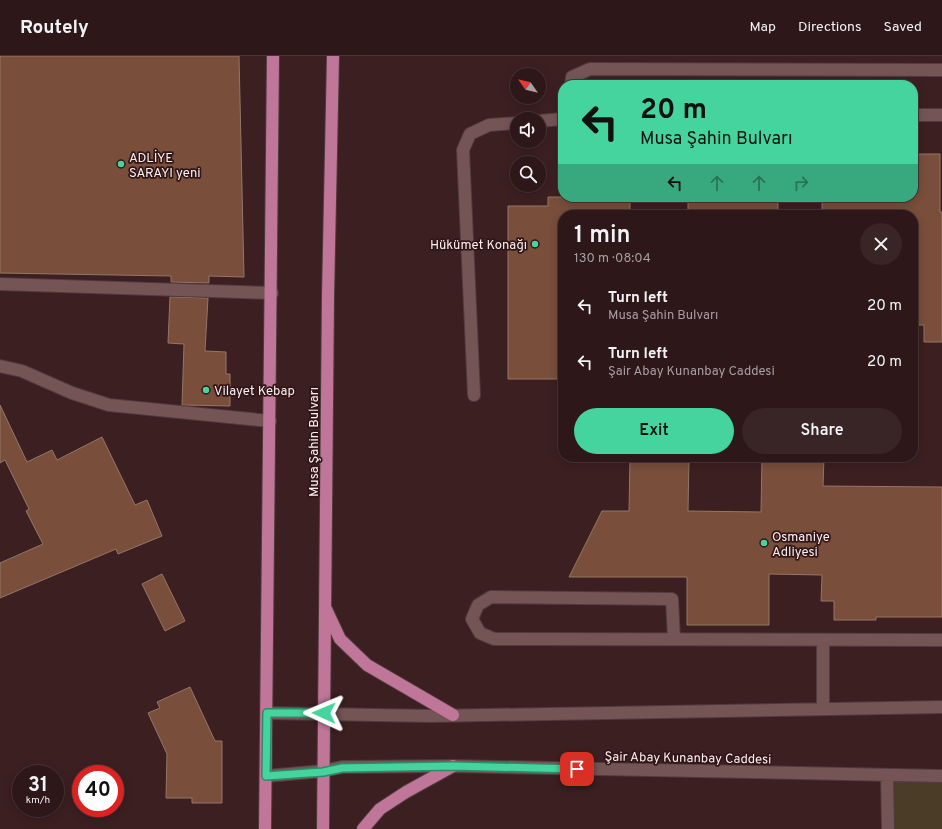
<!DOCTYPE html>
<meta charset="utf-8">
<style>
body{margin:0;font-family:Overpass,sans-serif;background:#392426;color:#f1f3f6;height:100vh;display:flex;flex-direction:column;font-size:15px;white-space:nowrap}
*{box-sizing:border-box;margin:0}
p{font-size:13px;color:#a79fa2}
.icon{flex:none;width:22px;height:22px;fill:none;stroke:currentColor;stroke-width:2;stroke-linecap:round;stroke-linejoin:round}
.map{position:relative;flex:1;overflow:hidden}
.sheet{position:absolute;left:558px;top:154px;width:360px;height:252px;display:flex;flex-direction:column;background:#2d1719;border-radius:16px;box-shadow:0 2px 10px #0003,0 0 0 1px #483638}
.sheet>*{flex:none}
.hud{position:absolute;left:558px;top:24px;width:360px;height:122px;border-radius:16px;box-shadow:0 2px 10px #0003,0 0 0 1px #483638;background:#46d49e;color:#111;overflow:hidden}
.needle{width:26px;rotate:304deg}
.controls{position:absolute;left:510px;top:12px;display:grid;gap:8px}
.controls a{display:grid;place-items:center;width:36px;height:36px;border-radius:50%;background:#2d1719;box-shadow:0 2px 10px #0003,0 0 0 1px #483638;font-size:20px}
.speed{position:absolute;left:12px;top:709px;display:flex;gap:8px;font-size:20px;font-weight:700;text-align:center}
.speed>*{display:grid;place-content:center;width:52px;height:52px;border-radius:50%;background:#2d1719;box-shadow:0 2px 10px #0003,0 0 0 1px #483638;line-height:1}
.speed small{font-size:10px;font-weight:400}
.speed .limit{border:6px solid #d22;background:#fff;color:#111}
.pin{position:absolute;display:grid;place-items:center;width:34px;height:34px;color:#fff;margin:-17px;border-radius:8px;box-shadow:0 2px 6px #0006}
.me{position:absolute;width:44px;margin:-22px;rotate:271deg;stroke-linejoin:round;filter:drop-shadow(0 0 3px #0008)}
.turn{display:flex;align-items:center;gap:14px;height:84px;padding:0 16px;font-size:18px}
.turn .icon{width:52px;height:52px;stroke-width:2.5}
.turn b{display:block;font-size:28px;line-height:34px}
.lanes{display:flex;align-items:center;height:38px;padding:0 16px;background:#0003;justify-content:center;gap:20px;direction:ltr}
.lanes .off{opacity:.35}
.round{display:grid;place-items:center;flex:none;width:42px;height:42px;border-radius:21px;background:#392426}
.summary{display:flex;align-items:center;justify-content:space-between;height:68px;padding:0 16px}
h1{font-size:24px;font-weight:600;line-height:30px}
.cta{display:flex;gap:8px;margin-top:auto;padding:8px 16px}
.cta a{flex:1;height:46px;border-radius:24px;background:#46d49e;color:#111;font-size:16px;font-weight:600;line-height:46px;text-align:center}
.cta a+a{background:#392426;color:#f1f3f6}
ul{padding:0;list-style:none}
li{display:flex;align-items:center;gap:12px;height:56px;padding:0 16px}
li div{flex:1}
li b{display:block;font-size:15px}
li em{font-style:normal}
header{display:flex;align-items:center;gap:24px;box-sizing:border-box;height:56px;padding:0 20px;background:#2d1719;border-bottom:1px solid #483638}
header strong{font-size:19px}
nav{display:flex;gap:22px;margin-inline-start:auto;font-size:14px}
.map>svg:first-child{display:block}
.green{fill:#4b3c27}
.building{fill:#794e3b;stroke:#957669}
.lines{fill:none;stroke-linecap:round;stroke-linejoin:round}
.minor-casing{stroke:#513b3e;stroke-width:14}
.major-casing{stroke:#513b3e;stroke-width:14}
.minor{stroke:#755456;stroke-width:12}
.major{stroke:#c07699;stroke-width:12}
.route-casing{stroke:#2e8a67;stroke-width:10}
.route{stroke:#46d49e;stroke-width:7}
.poi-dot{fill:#46d49e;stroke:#311618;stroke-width:1.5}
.labels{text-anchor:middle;stroke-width:3.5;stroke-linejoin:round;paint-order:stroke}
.poi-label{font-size:13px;fill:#fcf0f1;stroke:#311618;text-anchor:start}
.street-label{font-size:13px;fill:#fcf0f1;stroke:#311618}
</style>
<header>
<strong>Routely</strong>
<nav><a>Map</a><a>Directions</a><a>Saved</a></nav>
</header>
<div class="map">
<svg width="942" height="773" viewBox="0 0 942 773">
<rect width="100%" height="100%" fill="#3c1f21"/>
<path class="green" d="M 887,719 L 942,719 L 942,773 L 885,773 Z"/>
<path class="building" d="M 0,0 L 239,0 L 244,221 L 209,220 L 209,227 L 171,226 L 171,220 L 0,217 Z
M 913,98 L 940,98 L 940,156 L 942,156 L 942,286 L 924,286 L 924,269 L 913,269 L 913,159 L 822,159 L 822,141 L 913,141 Z
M 548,141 L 630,141 L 630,159 L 563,159 L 562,323 L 508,323 L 508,150 L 548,150 Z
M 688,141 L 778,141 L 778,159 L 688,159 Z
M 170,241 L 208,242 L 205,295 L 226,296 L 226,318 L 230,318 L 230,350 L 182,349 L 184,288 L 168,287 Z
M 0,349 L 27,406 L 52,394 L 57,404 L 102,381 L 135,449 L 147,444 L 162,480 L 118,498 L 116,493 L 0,542 L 0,507 L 43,488 L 26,455 L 29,453 L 5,404 L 0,407 Z
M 630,401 L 689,401 L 688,455 L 761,456 L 762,401 L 824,401 L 823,430 L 942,431 L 942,561 L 876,561 L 876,564 L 834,564 L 834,545 L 821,545 L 822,519 L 769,518 L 769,569 L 687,569 L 687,521 L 569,521 L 602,455 L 629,455 Z
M 162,518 L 185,565 L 165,575 L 142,528 Z
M 190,631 L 215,685 L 222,685 L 222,747 L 192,747 L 192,742 L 166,742 L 167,698 L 148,657 L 160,652 L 157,646 Z"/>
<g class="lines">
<defs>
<path id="minor" d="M 571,29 L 572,21 L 590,13 L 942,14
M 913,59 L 942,59
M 539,65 L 563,63
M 0,228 L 272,237
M 0,310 L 22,315 L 72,337 L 109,349 L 270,365
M 474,339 L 463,94 L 470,78 L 489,69 L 517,67
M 674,583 L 672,543 L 491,541 L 478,549 L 472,563 L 480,577 L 494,583 L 942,584
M 823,584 L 823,653
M 267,657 L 431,660 L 942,651
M 887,719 L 888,773
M 266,720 L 323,715 L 342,711 L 453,710 L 942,720"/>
<path id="major" d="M 326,553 L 340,583 L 367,609 L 453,659
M 265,773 L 273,0
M 323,773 L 328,240 L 333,0
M 363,773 L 380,753 L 406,736 L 453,710"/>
</defs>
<use href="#minor" class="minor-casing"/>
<use href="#major" class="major-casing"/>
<use href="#minor" class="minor"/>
<use href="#major" class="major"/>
</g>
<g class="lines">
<defs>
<path id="route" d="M 324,657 L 267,657 L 266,720 L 323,716 L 342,712 L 453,710 L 577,713"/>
</defs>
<use href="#route" class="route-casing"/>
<use href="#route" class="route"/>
</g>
<g class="poi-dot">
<circle cx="121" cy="108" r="4"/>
<circle cx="535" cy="188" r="4"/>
<circle cx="206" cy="334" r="4"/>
<circle cx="764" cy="487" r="4"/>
</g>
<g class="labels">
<g class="poi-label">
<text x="129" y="106">ADLİYE<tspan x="129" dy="15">SARAYI yeni</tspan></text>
<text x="527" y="193" text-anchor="end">Hükümet Konağı</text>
<text x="214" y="339">Vilayet Kebap</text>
<text x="772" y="485">Osmaniye<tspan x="772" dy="15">Adliyesi</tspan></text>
</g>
<g class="street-label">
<text transform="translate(313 386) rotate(-90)" y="5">Musa Şahin Bulvarı</text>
<text transform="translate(688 701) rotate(1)" y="5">Şair Abay Kunanbay Caddesi</text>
</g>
</g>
</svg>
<div class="controls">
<a><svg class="needle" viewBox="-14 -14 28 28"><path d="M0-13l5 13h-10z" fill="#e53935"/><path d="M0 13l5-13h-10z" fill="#a79fa2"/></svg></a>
<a><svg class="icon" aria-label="sound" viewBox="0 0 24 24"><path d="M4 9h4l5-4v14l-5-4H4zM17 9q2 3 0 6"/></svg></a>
<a><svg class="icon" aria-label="search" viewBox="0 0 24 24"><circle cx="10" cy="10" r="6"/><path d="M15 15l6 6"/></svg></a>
</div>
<div class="speed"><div>31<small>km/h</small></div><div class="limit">40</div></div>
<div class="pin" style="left:577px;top:713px;background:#d93025"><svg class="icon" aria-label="arrive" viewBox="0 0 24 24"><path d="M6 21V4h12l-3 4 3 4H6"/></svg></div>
<svg class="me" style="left:324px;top:657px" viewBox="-20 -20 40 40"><path d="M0-17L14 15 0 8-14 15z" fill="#46d49e" stroke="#fff" stroke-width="4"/></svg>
<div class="hud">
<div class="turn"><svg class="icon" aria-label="left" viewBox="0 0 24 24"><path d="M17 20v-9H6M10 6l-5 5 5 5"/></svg><div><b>20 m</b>Musa Şahin Bulvarı</div></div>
<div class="lanes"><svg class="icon" aria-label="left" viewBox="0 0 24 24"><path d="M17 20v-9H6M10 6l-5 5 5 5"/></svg><svg class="icon off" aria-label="ahead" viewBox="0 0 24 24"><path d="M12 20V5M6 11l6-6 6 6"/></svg><svg class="icon off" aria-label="ahead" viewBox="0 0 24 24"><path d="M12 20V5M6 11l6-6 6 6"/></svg><svg class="icon off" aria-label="right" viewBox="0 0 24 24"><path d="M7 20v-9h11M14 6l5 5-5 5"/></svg></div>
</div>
<section class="sheet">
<div class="summary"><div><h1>1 min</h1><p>130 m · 08:04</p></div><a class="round"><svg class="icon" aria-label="close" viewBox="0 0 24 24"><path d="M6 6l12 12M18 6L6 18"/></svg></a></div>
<ul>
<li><svg class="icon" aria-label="left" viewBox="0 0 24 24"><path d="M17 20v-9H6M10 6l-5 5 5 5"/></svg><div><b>Turn left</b><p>Musa Şahin Bulvarı</p></div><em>20 m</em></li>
<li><svg class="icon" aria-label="left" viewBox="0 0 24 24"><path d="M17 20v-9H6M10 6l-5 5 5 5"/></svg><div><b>Turn left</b><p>Şair Abay Kunanbay Caddesi</p></div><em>20 m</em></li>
</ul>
<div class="cta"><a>Exit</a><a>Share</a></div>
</section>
</div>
